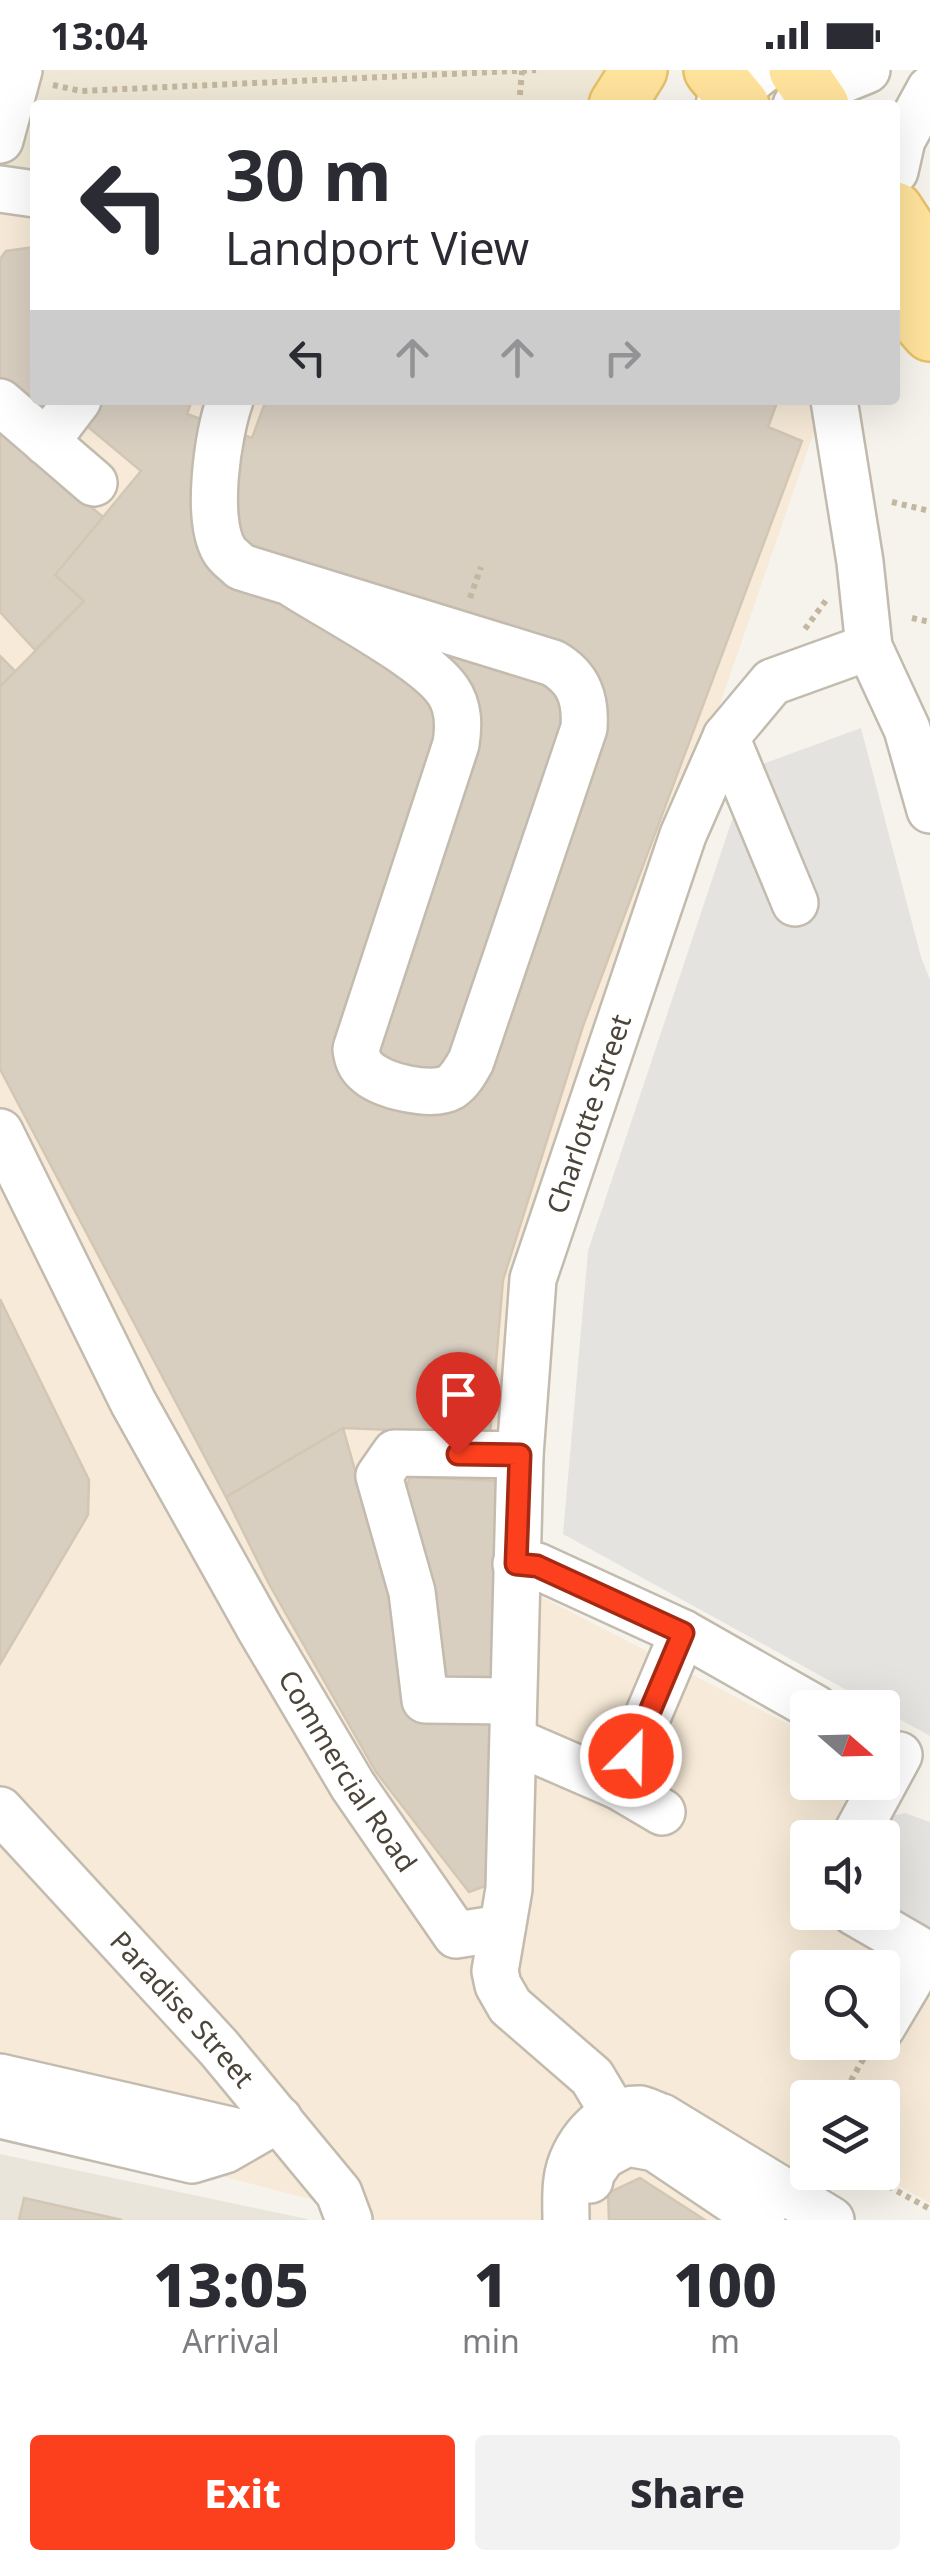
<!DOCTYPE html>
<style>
body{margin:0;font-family:"Noto Sans",sans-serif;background:#f2f2f3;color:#2b2b33;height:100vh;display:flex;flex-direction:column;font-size:38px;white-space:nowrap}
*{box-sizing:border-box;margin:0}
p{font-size:32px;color:#7c7c81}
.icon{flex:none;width:55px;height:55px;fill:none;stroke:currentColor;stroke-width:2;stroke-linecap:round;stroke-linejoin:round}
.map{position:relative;height:2150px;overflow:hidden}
.details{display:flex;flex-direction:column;background:#fff;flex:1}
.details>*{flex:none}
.top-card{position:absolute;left:30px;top:30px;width:870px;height:305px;border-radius:10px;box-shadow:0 10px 40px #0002;background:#fff;color:#2b2b33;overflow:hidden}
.needle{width:65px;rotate:110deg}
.buttons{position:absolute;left:790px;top:1620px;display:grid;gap:20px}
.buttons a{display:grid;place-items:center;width:110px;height:110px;border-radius:10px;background:#fff;box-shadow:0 10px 40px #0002;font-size:50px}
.pin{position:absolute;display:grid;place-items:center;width:85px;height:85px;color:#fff;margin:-102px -42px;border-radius:50% 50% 50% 0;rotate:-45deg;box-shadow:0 0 10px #0007}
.pin .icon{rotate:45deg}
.me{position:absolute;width:110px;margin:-55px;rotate:23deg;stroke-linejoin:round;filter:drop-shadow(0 0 8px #0008)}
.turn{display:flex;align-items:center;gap:35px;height:210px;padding:0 30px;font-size:45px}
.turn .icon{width:130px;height:130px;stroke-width:2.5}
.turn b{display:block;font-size:70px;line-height:85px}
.lanes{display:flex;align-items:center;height:95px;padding:0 30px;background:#0003;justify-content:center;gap:50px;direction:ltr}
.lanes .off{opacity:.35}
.eta{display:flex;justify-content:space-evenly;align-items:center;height:170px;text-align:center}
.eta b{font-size:60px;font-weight:800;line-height:70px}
.primary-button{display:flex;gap:20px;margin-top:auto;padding:20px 30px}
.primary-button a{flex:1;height:115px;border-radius:10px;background:#fc3f1d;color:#fff;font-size:40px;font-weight:800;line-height:115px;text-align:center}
.primary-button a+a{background:#f2f2f3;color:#2b2b33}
.status{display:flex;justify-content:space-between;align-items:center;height:70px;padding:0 50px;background:#fff;direction:ltr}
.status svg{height:28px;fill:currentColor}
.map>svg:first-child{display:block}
.residential{fill:#eae5da}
.commercial{fill:#f7ead8;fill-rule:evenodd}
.education{fill:#efe8d6}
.parking{fill:#e5e3e0}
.building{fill:#d8cfc1;stroke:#d3c7b4;stroke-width:2.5}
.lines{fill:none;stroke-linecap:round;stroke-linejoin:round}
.minor-casing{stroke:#c2bbae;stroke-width:50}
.major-casing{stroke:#e6c16a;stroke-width:60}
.path{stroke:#c4b79f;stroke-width:6;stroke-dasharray:5 5;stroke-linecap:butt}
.minor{stroke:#fff;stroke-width:45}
.major{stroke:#ffe39c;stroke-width:55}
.route-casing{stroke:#a42913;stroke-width:25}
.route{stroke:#fc3f1d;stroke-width:18}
.labels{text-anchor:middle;stroke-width:8;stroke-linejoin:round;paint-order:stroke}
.street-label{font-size:28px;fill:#4b4439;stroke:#fff}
</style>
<div class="status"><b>13:04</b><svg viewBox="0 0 49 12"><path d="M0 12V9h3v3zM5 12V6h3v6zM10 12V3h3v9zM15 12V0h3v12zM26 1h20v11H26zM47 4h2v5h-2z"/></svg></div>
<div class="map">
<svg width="930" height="2150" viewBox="0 0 930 2150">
<rect width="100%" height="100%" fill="#f6f3ec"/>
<path class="residential" d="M 0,2084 L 307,2149 L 308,2150 L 0,2150 Z"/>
<path class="commercial" d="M 0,53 L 35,62 L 35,330 L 825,330 L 513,1234 L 505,1508 L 807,1664 L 808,1712 L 856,1713 L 827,1767 L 808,1768 L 807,1804 L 793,1832 L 930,1908 L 930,2133 L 876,2103 L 882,2102 L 882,2028 L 808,2028 L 809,2103 L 777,2150 L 371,2150 L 370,2145 L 0,2048 ZM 808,1898 L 882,1898 L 882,1972 L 808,1972 Z"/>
<path class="education" d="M 0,0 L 628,0 L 618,35 L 35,35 L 35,124 L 0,119 Z"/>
<path class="parking" d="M 861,658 L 921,887 L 930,910 L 930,1666 L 563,1464 L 588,1181 L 749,699 Z
M 905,1743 L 930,1752 L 930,1869 L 882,1842 L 882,1768 L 877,1767 L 888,1747 Z"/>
<path class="building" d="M 35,177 L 35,330 L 46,330 L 33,343 L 0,312 L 0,189 L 6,181 Z
M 102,330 L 192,330 L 187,344 L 252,368 L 266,330 L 778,330 L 768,357 L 802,371 L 583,956 L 503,1210 L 490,1364 L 343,1358 L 226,1427 L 0,999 L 0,617 L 84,531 L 55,505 L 141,401 L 87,356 Z
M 0,358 L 103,447 L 55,505 L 84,531 L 35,580 L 0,542 Z
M 0,586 L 15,601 L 0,617 Z
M 0,1229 L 89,1410 L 88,1445 L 0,1594 Z
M 343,1358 L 390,1523 L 408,1643 L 495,1651 L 488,1815 L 469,1822 L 376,1702 L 269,1514 L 226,1427 Z
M 410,1407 L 499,1411 L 492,1617 L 448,1614 L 437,1543 L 404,1423 Z
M 640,2108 L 705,2150 L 609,2150 L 608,2123 Z
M 24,2128 L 122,2150 L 19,2150 Z"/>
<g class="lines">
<defs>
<g id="minor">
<path d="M 719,35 L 763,0"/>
<path d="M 796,35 L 823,18 L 867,0"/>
<path d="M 0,70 L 19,0"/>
<path d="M 895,101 L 902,70 L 930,19"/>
<path d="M 0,119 L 35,124"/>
<path d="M 230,330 C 218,364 205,448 224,480 C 227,486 236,492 241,497 L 553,593 C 579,608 586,629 584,658 L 471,991 C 466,1000 460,1011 451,1017 C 432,1028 381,1016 366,1001 C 359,995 357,988 356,979 L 456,674 C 459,655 459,637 448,621 C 426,588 330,538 293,514"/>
<path d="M 834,330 L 860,492 L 869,577 L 907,659 L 930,740"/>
<path d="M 0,332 L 94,413"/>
<path d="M 46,372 L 78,330"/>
<path d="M 726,667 L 795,833"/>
<path id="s1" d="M 0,1062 L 133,1332 L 260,1559 L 353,1716 L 456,1865 L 502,1858"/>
<path d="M 516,1494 L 537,1496 L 683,1563 L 815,1638"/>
<path d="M 512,1631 L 425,1630 L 412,1522 L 379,1406 L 395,1383 L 520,1385"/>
<path d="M 514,1671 L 618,1716 L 662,1742"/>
<path d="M 618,1716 L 683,1563"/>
<path id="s2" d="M 0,1740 L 219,1978 L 339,2123 L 349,2150"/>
<path d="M 854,1768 L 899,1685"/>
<path d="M 854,1842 L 930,1886"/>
<path d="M 882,1957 L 926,1883"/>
<path d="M 0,2007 L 248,2064"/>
<path id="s3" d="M 614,2044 L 592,2007 L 510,1936 L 498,1915 L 495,1901 L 509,1819 L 520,1385 L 533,1209 L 683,765 L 726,667 L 772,612 L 869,577"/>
<path d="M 0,2045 L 192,2090 L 225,2080 L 279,2049"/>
<path d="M 590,2110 L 591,2103 L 603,2086 L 627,2073 L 655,2078 L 762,2150"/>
<path d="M 566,2150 C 566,2137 565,2123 567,2110 C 571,2077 602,2037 640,2039 C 646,2040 655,2045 662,2047 L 831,2150"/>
</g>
<path id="major" d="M 712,0 L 741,35
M 797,0 L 821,35
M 617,35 L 639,0
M 895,140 L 930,194
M 895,223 L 930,263"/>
</defs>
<use href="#minor" class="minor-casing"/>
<use href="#major" class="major-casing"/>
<path class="path" d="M 53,15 L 81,21 L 536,0
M 519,35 L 522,1
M 892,432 L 930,441
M 470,528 L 481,497
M 912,548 L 930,552
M 805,559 L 827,529
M 841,2028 L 865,1986
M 862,2102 L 930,2139"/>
<use href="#minor" class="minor"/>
<use href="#major" class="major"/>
</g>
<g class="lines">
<defs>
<path id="route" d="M 458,1384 L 520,1385 L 516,1494 L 537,1496 L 683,1563 L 631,1686"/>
</defs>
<use href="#route" class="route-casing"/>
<use href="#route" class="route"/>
</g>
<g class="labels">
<g class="street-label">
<text dy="10" stroke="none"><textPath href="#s3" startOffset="1058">Charlotte Street</textPath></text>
<text dy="10" stroke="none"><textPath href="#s1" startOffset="728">Commercial Road</textPath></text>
<text dy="10" stroke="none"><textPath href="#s2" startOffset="270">Paradise Street</textPath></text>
</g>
</g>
</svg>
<div class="buttons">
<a><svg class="needle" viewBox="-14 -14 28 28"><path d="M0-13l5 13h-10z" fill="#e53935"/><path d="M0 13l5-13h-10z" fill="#7c7c81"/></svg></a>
<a><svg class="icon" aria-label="sound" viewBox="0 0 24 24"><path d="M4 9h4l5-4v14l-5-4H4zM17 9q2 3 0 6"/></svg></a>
<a><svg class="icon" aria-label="search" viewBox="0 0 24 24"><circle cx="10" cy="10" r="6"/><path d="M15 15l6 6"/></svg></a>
<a><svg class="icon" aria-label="layers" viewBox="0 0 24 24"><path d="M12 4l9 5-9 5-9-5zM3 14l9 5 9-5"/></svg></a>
</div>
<div class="pin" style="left:458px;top:1384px;background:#d93025"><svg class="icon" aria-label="arrive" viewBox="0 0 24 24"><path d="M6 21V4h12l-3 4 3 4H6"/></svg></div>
<svg class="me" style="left:631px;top:1686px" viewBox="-20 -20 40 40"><circle r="17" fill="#fc3f1d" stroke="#fff" stroke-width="3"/><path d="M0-11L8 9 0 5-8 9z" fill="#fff"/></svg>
<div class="top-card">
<div class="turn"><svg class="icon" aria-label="left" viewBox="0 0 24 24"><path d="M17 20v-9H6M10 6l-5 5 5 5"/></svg><div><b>30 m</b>Landport View</div></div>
<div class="lanes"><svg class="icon" aria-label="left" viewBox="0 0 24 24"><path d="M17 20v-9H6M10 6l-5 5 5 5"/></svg><svg class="icon off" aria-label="ahead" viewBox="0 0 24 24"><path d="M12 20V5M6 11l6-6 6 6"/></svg><svg class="icon off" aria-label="ahead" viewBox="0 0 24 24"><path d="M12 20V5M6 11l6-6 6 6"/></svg><svg class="icon off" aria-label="right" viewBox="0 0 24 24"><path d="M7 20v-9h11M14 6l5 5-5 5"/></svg></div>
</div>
</div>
<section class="details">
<div class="eta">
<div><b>13:05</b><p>Arrival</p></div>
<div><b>1</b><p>min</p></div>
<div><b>100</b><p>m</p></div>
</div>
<div class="primary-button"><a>Exit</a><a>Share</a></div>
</section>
